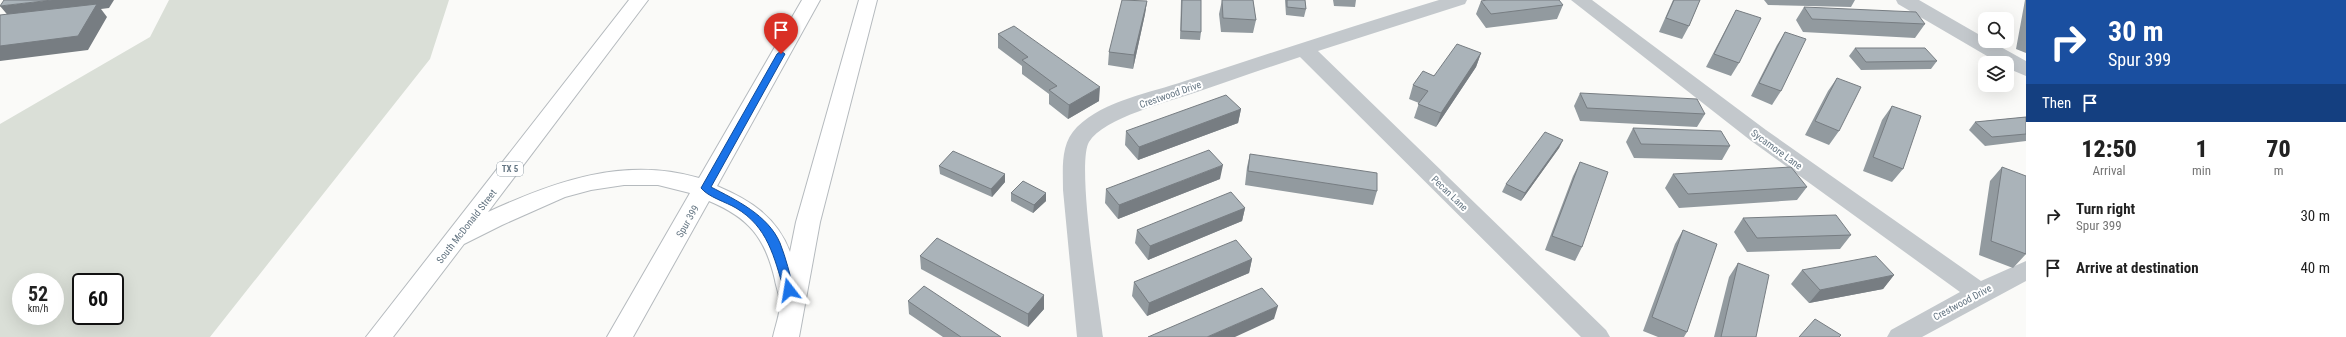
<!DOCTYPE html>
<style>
body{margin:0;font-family:"Roboto Condensed",sans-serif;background:#f6f6f6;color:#222;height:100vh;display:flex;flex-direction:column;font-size:15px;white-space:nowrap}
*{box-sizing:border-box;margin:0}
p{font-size:13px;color:#767676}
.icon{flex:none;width:22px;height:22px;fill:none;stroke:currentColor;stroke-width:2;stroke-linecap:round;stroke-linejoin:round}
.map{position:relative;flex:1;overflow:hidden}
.drawer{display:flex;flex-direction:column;background:#fff;width:320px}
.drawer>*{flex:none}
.banner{background:#1a4fa0;color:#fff;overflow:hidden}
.controls{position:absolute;left:1978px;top:12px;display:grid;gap:8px}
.controls a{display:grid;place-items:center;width:36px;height:36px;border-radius:8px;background:#fff;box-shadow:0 4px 16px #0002;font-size:20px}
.speed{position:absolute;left:12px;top:273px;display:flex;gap:8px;font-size:20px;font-weight:700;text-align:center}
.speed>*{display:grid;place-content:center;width:52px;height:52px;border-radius:50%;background:#fff;box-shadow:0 4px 16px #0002;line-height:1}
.speed small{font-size:10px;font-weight:400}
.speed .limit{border:2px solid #111;border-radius:6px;background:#fff;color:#111}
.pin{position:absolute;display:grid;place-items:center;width:34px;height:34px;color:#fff;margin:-41px -17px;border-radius:50% 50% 50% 0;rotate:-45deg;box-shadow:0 0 4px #0007}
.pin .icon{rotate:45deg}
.me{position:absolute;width:44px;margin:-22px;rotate:346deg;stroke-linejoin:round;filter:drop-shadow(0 0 3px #0008)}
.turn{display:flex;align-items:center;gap:14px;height:84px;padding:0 16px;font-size:18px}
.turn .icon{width:52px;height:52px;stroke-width:2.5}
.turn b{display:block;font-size:28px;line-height:34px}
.then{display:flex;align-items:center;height:38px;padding:0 16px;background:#0003;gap:8px;font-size:15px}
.eta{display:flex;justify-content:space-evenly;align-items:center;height:68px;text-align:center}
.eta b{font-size:24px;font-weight:800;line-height:28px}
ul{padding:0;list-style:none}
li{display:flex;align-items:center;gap:12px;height:52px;padding:0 16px}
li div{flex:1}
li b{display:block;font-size:15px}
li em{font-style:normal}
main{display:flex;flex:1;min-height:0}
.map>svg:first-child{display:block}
.green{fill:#dadfd7;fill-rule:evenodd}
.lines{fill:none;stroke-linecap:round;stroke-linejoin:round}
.major-casing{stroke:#b5babe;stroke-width:2}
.minor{fill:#c3c8cc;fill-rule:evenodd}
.major{fill:#fff;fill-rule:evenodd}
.wall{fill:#929a9f}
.shaded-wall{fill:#777d82}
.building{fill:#aab3b9;stroke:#777d82}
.route{fill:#1a73e8;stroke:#114b97}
.labels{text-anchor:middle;stroke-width:4;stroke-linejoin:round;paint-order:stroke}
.shield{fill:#fff;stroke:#939fa8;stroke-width:1}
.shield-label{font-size:9px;font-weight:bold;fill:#657683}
.street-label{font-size:10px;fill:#657683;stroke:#fff}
</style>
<main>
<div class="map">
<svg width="2026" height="337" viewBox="0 0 2026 337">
<rect width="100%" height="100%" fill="#fafaf8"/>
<path class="green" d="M 169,0 L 449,0 L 430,59 L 210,337 L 0,337 L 0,124 L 150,37 ZM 21,282 L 55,282 L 55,316 L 21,316 ZM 81,282 L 115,282 L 115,316 L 81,316 Z"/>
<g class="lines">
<defs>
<path id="major" d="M 629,0 L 648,0 L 488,212 C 555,181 625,156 699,178 L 802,0 L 820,0 L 717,186 C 750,200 777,217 790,252 L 796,222 L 859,0 L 877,0 L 820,222 L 799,337 L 773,337 C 775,327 780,314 780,304 C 780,296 776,287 775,280 C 765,237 749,218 709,201 L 633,337 L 607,337 L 690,193 L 658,185 L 624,185 L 591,190 L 565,197 L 502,225 L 464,244 L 393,337 L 366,337 Z"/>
</defs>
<use href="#major" class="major-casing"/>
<path class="minor" d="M 1439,0 L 1467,0 L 1465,4 L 1318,51 L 1606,330 L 1610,337 L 1581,337 L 1300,57 C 1266,68 1232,80 1197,92 C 1171,101 1103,118 1089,142 C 1076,164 1099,304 1103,337 L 1077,337 L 1063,190 C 1063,168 1060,144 1077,127 C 1105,100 1150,93 1185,81 C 1270,53 1353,26 1439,0 Z
M 1571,0 L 1592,0 L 1766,130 L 1981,281 L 2026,261 L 2026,281 L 1922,337 L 1887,337 L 1891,330 L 1960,292 L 1750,140 Z
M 1896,0 L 1919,0 L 1985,38 L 1985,41 L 1990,41 L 2026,61 L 2026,76 L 2007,68 L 2007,63 L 1999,63 L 1898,4 Z"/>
<use href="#major" class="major"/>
</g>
<path class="wall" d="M 1181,0 L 1201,0 L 1201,32 L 1200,40 L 1180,39 Z
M 1222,0 L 1253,0 L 1256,20 L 1253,33 L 1221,32 L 1219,14 Z
M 1285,0 L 1305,0 L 1306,9 L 1304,17 L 1286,15 Z
M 1333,0 L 1356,0 L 1355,7 L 1334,6 Z
M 1673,0 L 1700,0 L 1689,26 L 1682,39 L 1659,32 Z
M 1764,0 L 1855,0 L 1851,7 L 1768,5 Z
M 2025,0 L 2026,0 L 2026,53 L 2016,49 Z
M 1147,1 L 1145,14 L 1133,69 L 1108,65 L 1109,52 Z
M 1481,1 L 1563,5 L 1557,19 L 1486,28 L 1476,14 Z
M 1804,7 L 1925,24 L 1915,38 L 1803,32 L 1796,20 Z
M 1736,10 L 1739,63 L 1731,76 L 1706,67 L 1729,23 Z
M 1785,32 L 1781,91 L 1772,105 L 1751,96 L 1777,45 Z
M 998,34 L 1099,101 L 1068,119 L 1049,104 L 1049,94 L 1022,74 L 1022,66 L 998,48 Z
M 1855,48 L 1937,61 L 1931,69 L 1861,70 L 1849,56 Z
M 1481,53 L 1476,67 L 1436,127 L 1414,118 L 1419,103 L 1409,99 L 1413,85 Z
M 1837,78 L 1839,131 L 1829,145 L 1805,135 L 1828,91 Z
M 1580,93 L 1705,114 L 1697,127 L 1580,121 L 1574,106 Z
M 1892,106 L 1903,169 L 1892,182 L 1863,171 L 1882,120 Z
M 1241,109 L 1238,123 L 1138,160 L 1125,145 L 1126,131 Z
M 2026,117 L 2026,141 L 1985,146 L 1969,130 L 1975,122 Z
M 1633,128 L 1730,146 L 1722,160 L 1634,158 L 1626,142 Z
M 1563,140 L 1559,148 L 1521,201 L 1502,192 L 1506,184 Z
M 1250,154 L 1377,191 L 1373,205 L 1245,185 L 1247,167 Z
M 1580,162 L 1582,247 L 1575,261 L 1545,250 L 1573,176 Z
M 939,166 L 1005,174 L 1005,182 L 992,197 L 940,174 Z
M 2002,167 L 2026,254 L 2013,268 L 1979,255 L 1990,181 Z
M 1673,174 L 1807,187 L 1797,200 L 1679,208 L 1665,188 Z
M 1220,179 L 1118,219 L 1105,203 L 1106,189 Z
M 1011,193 L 1046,193 L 1046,201 L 1033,213 L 1011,201 Z
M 1245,208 L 1242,221 L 1148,260 L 1135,243 L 1137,230 Z
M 1743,218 L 1851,235 L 1840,249 L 1747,252 L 1734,232 Z
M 1683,230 L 1687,332 L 1684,337 L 1658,337 L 1643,331 L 1675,244 Z
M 920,256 L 1044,295 L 1044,309 L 1028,327 L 921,269 Z
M 1252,259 L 1249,273 L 1147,316 L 1132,296 L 1134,282 Z
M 1738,263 L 1756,337 L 1714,337 L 1729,277 Z
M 1802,270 L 1894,275 L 1883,289 L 1809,303 L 1791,284 Z
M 908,301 L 1001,337 L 943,337 L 909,314 Z"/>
<path class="shaded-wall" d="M 52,0 L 114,0 L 109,8 L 101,9 L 107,17 L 88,50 L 0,61 L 0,46 L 11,19 L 0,6 Z
M 1147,1 L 1145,14 L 1133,69 L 1134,55 Z
M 1481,53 L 1476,67 L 1436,127 L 1441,113 Z
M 1100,87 L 1099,101 L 1068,119 L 1069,105 Z
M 1241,109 L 1238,123 L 1138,160 L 1139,147 Z
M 1563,140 L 1559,148 L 1521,201 L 1525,193 Z
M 1223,165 L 1220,179 L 1118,219 L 1119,205 Z
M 1005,174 L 1005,182 L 992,197 L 991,189 Z
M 1046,193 L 1046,201 L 1033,213 L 1034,205 Z
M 1245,208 L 1242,221 L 1148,260 L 1150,246 Z
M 1252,259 L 1249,273 L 1147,316 L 1149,303 Z
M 1894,275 L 1883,289 L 1809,303 L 1820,290 Z
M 1044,295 L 1044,309 L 1028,327 L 1028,314 Z
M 1278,306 L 1274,319 L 1235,337 L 1207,337 Z"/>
<path class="building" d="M 4,0 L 52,0 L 0,6 Z
M 1122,0 L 1147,1 L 1134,55 L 1109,52 Z
M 1182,0 L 1201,0 L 1201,32 L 1181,31 Z
M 1222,0 L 1253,0 L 1256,20 L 1223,18 Z
M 1287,0 L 1305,0 L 1306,9 L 1287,7 Z
M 1487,0 L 1559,0 L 1563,5 L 1491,14 L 1481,1 Z
M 1674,0 L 1700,0 L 1689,26 L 1666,18 Z
M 97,4 L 78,36 L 0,46 L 0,15 Z
M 1804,7 L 1916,12 L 1925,24 L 1812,19 Z
M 1736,10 L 1761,18 L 1739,63 L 1714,54 Z
M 1014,26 L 1100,87 L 1069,105 L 1049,90 L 1057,86 L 1022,60 L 1028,57 L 998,34 Z
M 1785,32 L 1806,39 L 1781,91 L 1759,83 Z
M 1457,44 L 1481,53 L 1441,113 L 1418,104 L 1428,91 L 1413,85 L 1423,71 L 1434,76 Z
M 1855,48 L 1925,48 L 1937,61 L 1866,62 Z
M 1837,78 L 1861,87 L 1839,131 L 1815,121 Z
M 1580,93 L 1697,99 L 1705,114 L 1587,108 Z
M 1226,95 L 1241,109 L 1139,147 L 1126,131 Z
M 1892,106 L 1921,116 L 1903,169 L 1873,157 Z
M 2026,117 L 2026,134 L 1992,137 L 1975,122 Z
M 1633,128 L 1721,131 L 1730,146 L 1641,144 Z
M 1545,132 L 1563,140 L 1525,193 L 1506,184 Z
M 1209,150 L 1223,165 L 1119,205 L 1106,189 Z
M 953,151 L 1005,174 L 991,189 L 939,166 Z
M 1250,154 L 1377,173 L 1377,191 L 1248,171 Z
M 1580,162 L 1608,172 L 1582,247 L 1552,236 Z
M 1791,167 L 1807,187 L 1688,194 L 1673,174 Z
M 2002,167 L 2026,176 L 2026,254 L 1991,241 Z
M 1023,181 L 1046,193 L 1034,205 L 1011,193 Z
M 1231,192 L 1245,208 L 1150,246 L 1137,230 Z
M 1836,215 L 1851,235 L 1757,238 L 1743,218 Z
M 1683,230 L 1717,244 L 1687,332 L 1652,317 Z
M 937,238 L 1044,295 L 1028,314 L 920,256 Z
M 1236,240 L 1252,259 L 1149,303 L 1134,282 Z
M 1876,256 L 1894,275 L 1820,290 L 1802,270 Z
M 1738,263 L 1769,275 L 1756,337 L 1721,337 Z
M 924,286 L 1001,337 L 961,337 L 908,301 Z
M 1262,288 L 1278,306 L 1207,337 L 1148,337 Z
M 1815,319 L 1841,335 L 1839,337 L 1799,337 Z"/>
<path class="route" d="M 781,51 L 785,54 L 711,187 C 736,200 768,215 780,243 C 786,258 790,275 794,290 L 789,294 L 784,290 C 774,257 768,227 736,208 C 726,202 708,197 701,188 L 777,54 Z"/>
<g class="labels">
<rect class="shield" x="497" y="162" width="26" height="14" rx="3"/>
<g class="shield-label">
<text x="510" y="172">TX 5</text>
</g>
<g class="street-label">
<text transform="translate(1170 94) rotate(-19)" y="4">Crestwood Drive</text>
<text transform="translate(1777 149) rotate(36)" y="4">Sycamore Lane</text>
<text transform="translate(1450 193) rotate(44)" y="4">Pecan Lane</text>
<text transform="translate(687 221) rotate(-60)" y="4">Spur 399</text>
<text transform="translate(466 226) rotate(-52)" y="4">South McDonald Street</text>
<text transform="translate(1962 302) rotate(-28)" y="4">Crestwood Drive</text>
</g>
</g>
</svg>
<div class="controls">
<a><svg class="icon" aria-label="search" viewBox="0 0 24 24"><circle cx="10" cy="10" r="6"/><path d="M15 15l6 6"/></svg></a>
<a><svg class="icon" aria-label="layers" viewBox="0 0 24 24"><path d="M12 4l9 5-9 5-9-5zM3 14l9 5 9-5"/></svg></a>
</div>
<div class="speed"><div>52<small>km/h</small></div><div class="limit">60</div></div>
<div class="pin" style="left:781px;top:54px;background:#d93025"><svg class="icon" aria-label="arrive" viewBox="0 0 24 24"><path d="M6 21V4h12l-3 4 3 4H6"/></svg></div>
<svg class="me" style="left:789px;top:290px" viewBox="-20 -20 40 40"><path d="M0-17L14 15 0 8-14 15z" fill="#1a73e8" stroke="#fff" stroke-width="4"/></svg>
</div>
<section class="drawer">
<div class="banner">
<div class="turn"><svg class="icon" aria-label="right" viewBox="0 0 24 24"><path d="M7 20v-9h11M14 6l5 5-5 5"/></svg><div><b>30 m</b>Spur 399</div></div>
<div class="then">Then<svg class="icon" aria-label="arrive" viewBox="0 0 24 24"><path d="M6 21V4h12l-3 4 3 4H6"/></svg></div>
</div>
<div class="eta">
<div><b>12:50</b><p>Arrival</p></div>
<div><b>1</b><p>min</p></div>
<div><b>70</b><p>m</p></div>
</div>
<ul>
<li><svg class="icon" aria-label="right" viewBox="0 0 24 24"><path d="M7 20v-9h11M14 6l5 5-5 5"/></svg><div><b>Turn right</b><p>Spur 399</p></div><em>30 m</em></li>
<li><svg class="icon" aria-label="arrive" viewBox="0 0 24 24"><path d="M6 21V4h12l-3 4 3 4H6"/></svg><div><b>Arrive at destination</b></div><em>40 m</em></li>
</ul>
</section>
</main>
